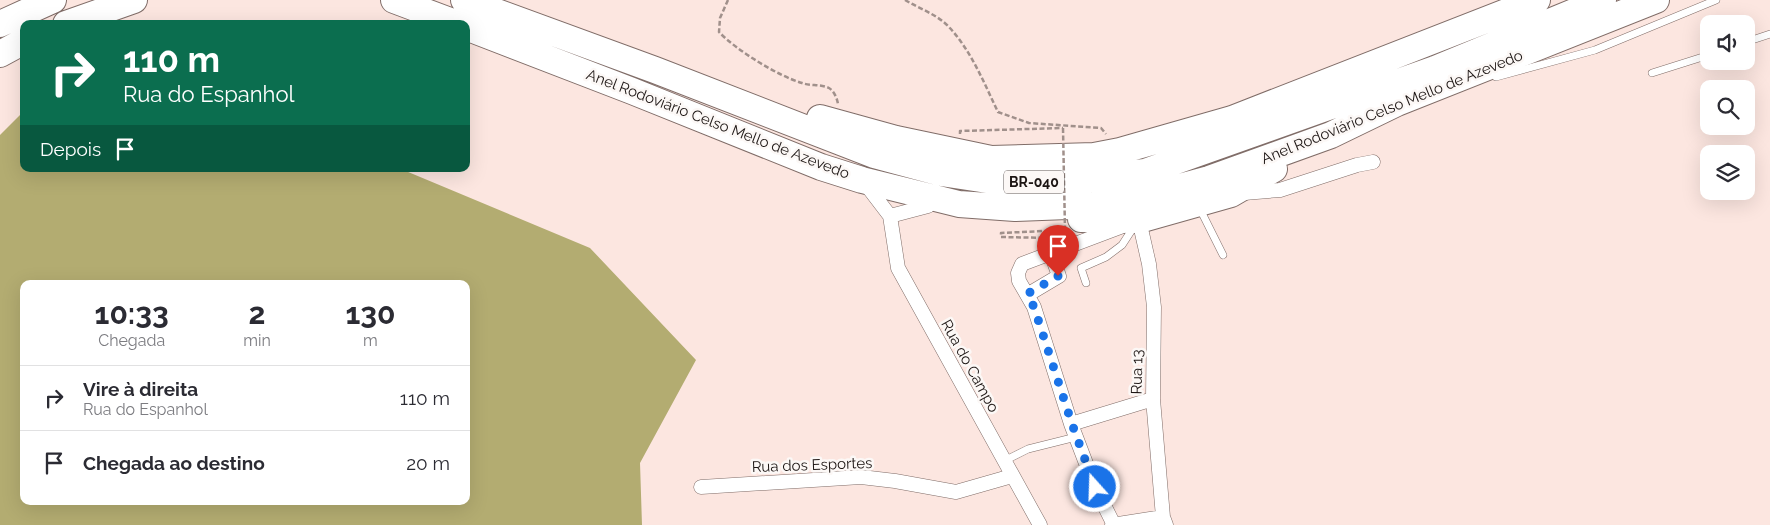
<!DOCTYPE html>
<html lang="pt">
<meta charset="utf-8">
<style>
body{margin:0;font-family:Raleway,sans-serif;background:#f2f2f3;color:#2b2b33;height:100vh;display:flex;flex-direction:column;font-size:19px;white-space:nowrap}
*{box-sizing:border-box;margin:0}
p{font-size:16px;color:#7c7c81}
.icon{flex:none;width:28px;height:28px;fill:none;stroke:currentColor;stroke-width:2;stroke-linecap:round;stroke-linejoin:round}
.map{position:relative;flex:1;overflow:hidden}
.sheet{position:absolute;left:20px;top:280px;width:450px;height:225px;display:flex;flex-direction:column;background:#fff;border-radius:10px;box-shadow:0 5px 20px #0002}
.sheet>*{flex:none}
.top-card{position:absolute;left:20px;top:20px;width:450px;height:152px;border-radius:10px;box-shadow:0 5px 20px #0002;background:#0b6e4f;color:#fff;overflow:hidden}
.tools{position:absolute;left:1700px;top:15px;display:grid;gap:10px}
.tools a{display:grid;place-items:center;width:55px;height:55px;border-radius:10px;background:#fff;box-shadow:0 5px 20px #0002;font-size:25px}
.pin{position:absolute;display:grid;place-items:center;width:42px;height:42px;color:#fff;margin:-51px -21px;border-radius:50% 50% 50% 0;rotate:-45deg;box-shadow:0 0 5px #0007}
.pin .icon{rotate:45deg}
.me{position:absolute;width:55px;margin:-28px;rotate:340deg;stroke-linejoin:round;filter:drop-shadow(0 0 4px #0008)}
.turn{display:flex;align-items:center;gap:18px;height:105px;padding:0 20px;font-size:22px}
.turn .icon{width:65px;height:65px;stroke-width:2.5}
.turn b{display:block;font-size:35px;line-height:42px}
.then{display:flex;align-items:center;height:48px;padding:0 20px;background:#0003;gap:10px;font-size:19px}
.eta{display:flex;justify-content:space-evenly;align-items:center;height:85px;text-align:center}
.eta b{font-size:30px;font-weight:700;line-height:35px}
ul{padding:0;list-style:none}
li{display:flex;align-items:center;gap:15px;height:65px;padding:0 20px;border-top:1px solid #e1e1e2}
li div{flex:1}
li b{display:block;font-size:19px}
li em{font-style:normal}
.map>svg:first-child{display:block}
.forest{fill:#b3ac71;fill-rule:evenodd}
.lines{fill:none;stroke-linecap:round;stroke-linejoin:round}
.service-casing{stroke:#806d68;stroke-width:8}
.minor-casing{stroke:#806d68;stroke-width:15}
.motorway-casing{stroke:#806d68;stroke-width:28}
.path{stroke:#a0908b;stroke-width:2.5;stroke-dasharray:5 2.5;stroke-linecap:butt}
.service{stroke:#fff;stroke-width:7}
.minor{stroke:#fff;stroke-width:14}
.motorway{stroke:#fff;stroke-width:26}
.path-bridge{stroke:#a0908b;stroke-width:2.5;stroke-dasharray:5 2.5;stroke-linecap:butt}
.route{stroke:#1a73e8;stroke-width:9;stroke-dasharray:0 16.2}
.labels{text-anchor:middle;stroke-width:5;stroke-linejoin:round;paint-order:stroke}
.shield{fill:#fcf8f6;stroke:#605a58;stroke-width:1}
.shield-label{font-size:14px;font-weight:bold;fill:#1d1614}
.street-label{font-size:15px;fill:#1d1614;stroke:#fcf8f6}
</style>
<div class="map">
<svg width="1770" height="525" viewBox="0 0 1770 525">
<rect width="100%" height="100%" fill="#fce6e0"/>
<path class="forest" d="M 24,111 L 24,169 L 401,169 L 590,248 L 696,360 L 640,463 L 642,525 L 0,525 L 0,135 ZM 24,284 L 466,284 L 466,501 L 24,501 Z"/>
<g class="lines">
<defs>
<path id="service" d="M 1746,42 L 1770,34
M 1652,73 L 1709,55
M 1496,77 L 1595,50 L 1716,0
M 1200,209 L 1223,255
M 1086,283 L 1081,268 L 1106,257 L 1122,245 L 1135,225
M 1004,461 L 1028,449 L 1076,437"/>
<path id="minor" d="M 864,182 L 890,216 L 898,268 L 1040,525
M 1244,193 L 1280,190 L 1357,165 L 1373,162
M 890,216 L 928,206
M 1027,295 L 1059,276 L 1051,253
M 1071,424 L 1153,399
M 701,487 L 861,477 L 895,481 L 956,492 L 1012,476
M 1112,525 L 1163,517
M 1114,525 L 1095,487 L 1071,424 L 1034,307 L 1019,281 L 1018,273 L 1022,264 L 1139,220 L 1149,264 L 1154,307 L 1153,399 L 1163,517 L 1166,525"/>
<path id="motorway" d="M 394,0 L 458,24
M 464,0 L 655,70 L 874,155 L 941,173 L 1007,183 L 1076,181 L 1145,172 L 1435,69 L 1603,0
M 0,24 L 53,0
M 66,24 L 134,0
M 466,27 L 632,91 L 821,167 L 862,180 L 959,204 L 1015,208 L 1094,205 L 1154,194 L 1209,179 L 1331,135 L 1397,103 L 1656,0
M 0,54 L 24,41
M 820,118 L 896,139 L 991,159 L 1094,156 L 1120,151 L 1232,119 L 1537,0
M 1081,219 L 1139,220 L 1231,194 L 1274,169"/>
</defs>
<use href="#service" class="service-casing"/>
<use href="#minor" class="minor-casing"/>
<use href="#motorway" class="motorway-casing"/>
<path class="path" d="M 728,0 L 720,18 L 719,32 C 736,50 778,76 802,83 C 810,86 821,84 829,88 C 834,91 837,98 838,104
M 905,0 C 920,9 936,14 948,26 C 971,50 984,83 998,112 L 1029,123 L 1101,128 L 1106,134
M 960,134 L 960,131 L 1063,128
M 1051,238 L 1001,237 L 1001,233 L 1065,230"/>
<use href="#service" class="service"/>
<use href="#minor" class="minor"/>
<use href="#motorway" class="motorway"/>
<path class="path-bridge" d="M 1063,128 L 1065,230"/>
</g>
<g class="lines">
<path class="route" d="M 1058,276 L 1027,294 L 1034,307 L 1072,424 L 1095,487"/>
</g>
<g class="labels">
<rect class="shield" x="1004" y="170.5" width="60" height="23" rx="4"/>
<g class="shield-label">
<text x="1034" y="187">BR-040</text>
</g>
<g class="street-label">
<text transform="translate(1392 107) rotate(-22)" y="5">Anel Rodoviário Celso Mello de Azevedo</text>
<text transform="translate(718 124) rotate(21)" y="5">Anel Rodoviário Celso Mello de Azevedo</text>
<text transform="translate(970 366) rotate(61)" y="5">Rua do Campo</text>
<text transform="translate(1137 372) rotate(-89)" y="5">Rua 13</text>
<text transform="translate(812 465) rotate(-2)" y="5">Rua dos Esportes</text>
</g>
</g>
</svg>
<div class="tools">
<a><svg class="icon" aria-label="sound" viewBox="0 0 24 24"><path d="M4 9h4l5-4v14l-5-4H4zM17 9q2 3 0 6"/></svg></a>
<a><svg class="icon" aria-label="search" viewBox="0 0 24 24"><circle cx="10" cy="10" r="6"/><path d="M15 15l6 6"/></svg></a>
<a><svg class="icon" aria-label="layers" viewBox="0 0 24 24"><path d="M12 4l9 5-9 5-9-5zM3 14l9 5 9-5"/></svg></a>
</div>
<div class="pin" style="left:1058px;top:276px;background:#d93025"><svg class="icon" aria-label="arrive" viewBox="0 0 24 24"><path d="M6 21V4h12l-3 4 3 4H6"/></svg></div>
<svg class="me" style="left:1095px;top:487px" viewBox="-20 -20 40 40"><circle r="17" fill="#1a73e8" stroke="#fff" stroke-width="3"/><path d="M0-11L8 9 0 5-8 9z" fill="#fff"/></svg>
<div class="top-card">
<div class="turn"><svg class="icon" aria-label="right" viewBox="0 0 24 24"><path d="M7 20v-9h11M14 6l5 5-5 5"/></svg><div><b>110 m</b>Rua do Espanhol</div></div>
<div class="then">Depois<svg class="icon" aria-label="arrive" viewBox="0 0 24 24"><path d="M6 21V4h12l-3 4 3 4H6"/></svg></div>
</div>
<section class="sheet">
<div class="eta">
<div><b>10:33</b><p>Chegada</p></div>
<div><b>2</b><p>min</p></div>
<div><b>130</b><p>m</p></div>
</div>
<ul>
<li><svg class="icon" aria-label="right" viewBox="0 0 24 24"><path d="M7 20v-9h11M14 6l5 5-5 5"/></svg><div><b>Vire à direita</b><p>Rua do Espanhol</p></div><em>110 m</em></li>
<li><svg class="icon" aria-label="arrive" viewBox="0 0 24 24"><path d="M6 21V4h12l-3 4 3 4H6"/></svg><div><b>Chegada ao destino</b></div><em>20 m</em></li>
</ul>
</section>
</div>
